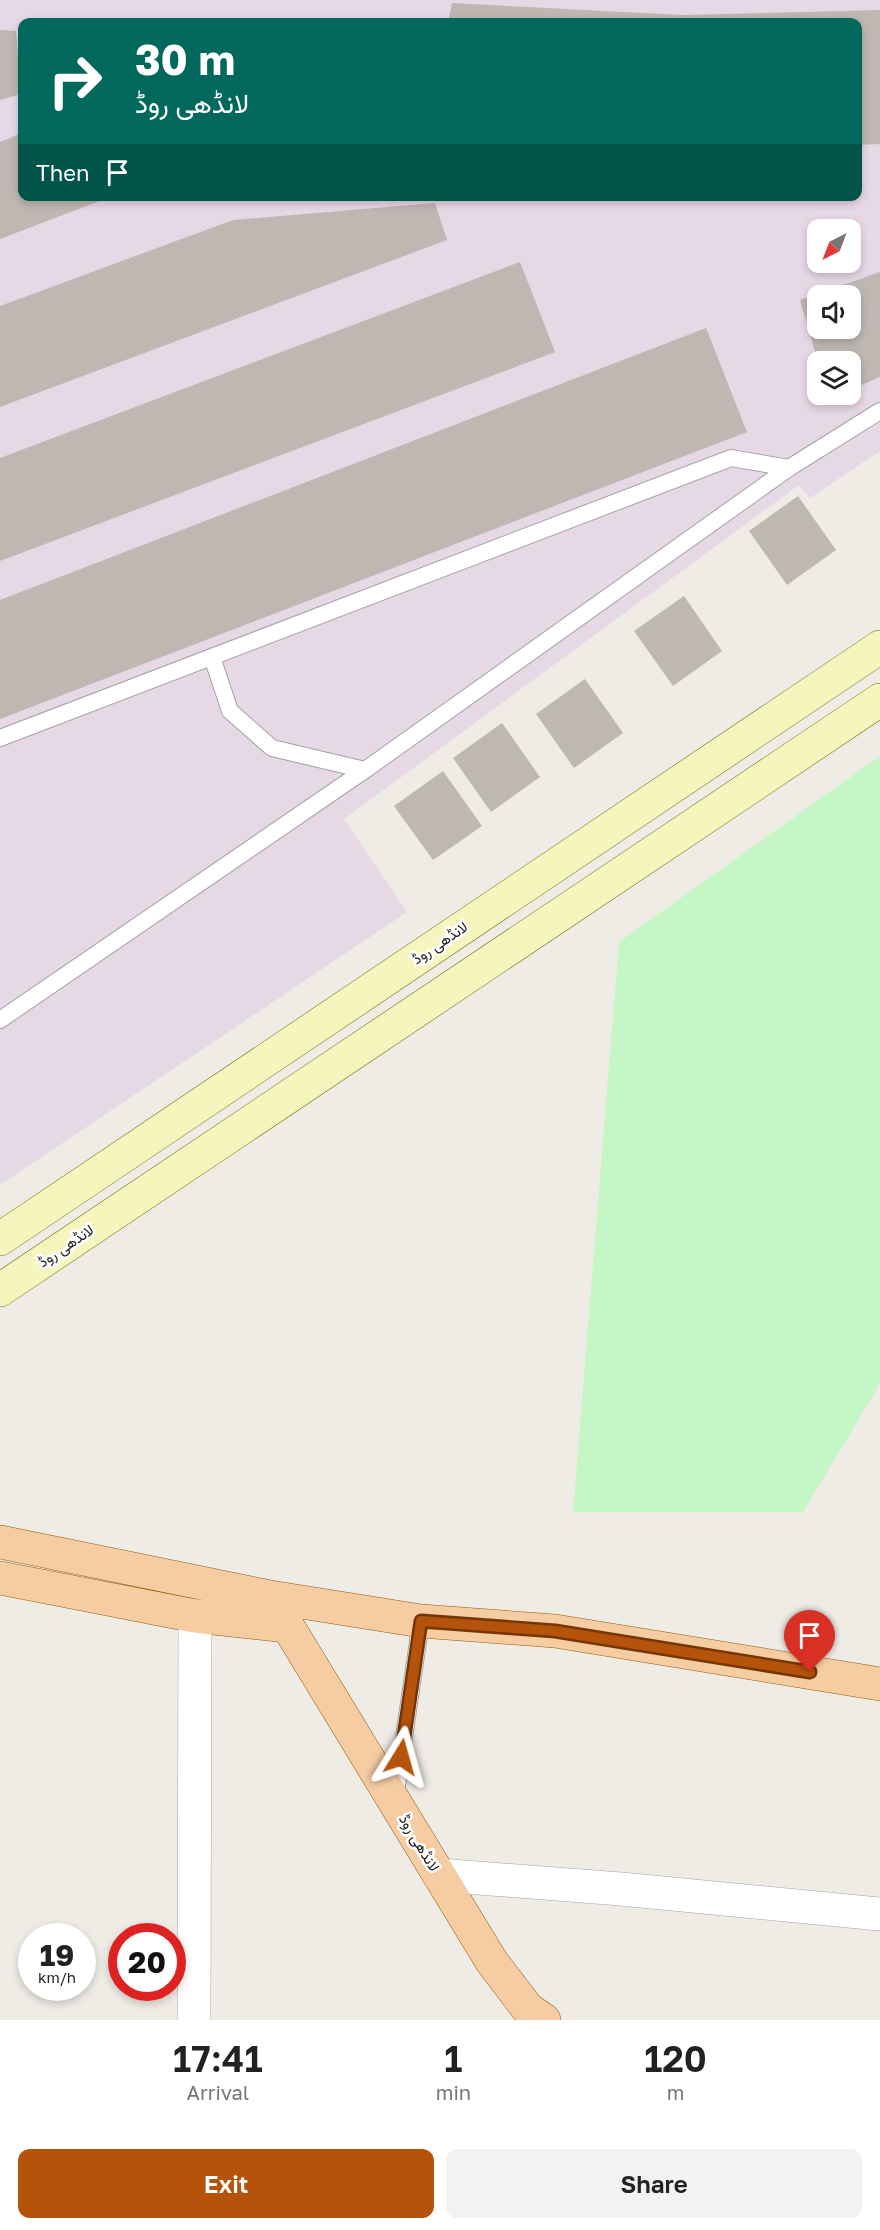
<!DOCTYPE html>
<meta charset="utf-8">
<style>
body{margin:0;font-family:"Golos Text",Vazirmatn,sans-serif;background:#f2f2f2;color:#222;height:100vh;display:flex;flex-direction:column;font-size:22px;white-space:nowrap}
*{box-sizing:border-box;margin:0}
p{font-size:20px;color:#767676}
.icon{flex:none;width:33px;height:33px;fill:none;stroke:currentColor;stroke-width:2;stroke-linecap:round;stroke-linejoin:round}
.map{position:relative;height:2020px;overflow:hidden}
.side{display:flex;flex-direction:column;background:#fff;flex:1}
.side>*{flex:none}
.guide{position:absolute;left:18px;top:18px;width:844px;height:183px;border-radius:12px;box-shadow:0 3px 9px #0003;background:#00695c;color:#fff;overflow:hidden}
.needle{width:39px;rotate:222deg}
.tools{position:absolute;left:807px;top:219px;display:grid;gap:12px}
.tools a{display:grid;place-items:center;width:54px;height:54px;border-radius:12px;background:#fff;box-shadow:0 3px 9px #0003;font-size:30px}
.speed{position:absolute;left:18px;top:1923px;display:flex;gap:12px;font-size:30px;font-weight:700;text-align:center}
.speed>*{display:grid;place-content:center;width:78px;height:78px;border-radius:50%;background:#fff;box-shadow:0 3px 9px #0003;line-height:1}
.speed small{font-size:15px;font-weight:400}
.speed .limit{border:9px solid #d22;background:#fff;color:#111}
.pin{position:absolute;display:grid;place-items:center;width:51px;height:51px;color:#fff;margin:-62px -26px;border-radius:50% 50% 50% 0;rotate:-45deg;box-shadow:0 0 6px #0007}
.pin .icon{rotate:45deg}
.me{position:absolute;width:66px;margin:-33px;rotate:8deg;stroke-linejoin:round;filter:drop-shadow(0 0 4px #0008)}
.turn{display:flex;align-items:center;gap:21px;height:126px;padding:0 18px;font-size:27px}
.turn .icon{width:78px;height:78px;stroke-width:2.5}
.turn b{display:block;font-size:42px;line-height:51px}
.then{display:flex;align-items:center;height:57px;padding:0 18px;background:#0003;gap:12px;font-size:22px}
.eta{display:flex;justify-content:space-evenly;align-items:center;height:102px;text-align:center}
.eta b{font-size:36px;font-weight:600;line-height:42px}
.cta{display:flex;gap:12px;margin-top:auto;padding:12px 18px}
.cta a{flex:1;height:69px;border-radius:12px;background:#b45309;color:#fff;font-size:24px;font-weight:600;line-height:69px;text-align:center}
.cta a+a{background:#f2f2f2;color:#222}
.map>svg:first-child{display:block}
.industrial{fill:#e7d8e5;fill-rule:evenodd}
.park{fill:#c5f6c6}
.building{fill:#bfb7b2;fill-rule:evenodd}
.lines{fill:none;stroke-linecap:round;stroke-linejoin:round}
.lane-casing{stroke:#a3a3a3;stroke-width:18}
.street-casing{stroke:#a3a3a3;stroke-width:34}
.secondary-casing{stroke:#6a6f0c;stroke-width:34}
.primary-casing{stroke:#8f5b0a;stroke-width:34}
.lane{stroke:#fff;stroke-width:16}
.street{stroke:#fff;stroke-width:33}
.secondary{stroke:#f5f5bd;stroke-width:33}
.primary{stroke:#f6cda3;stroke-width:33}
.route-casing{stroke:#753606;stroke-width:15}
.route{stroke:#b45309;stroke-width:10}
.labels{text-anchor:middle;stroke-width:5;stroke-linejoin:round;paint-order:stroke}
.street-label{font-size:15px;fill:#1f1f1f;stroke:#fff}
</style>
<div class="map">
<svg width="880" height="2020" viewBox="0 0 880 2020">
<rect width="100%" height="100%" fill="#efebe5"/>
<path class="industrial" d="M 0,0 L 880,0 L 880,451 L 810,498 L 799,485 L 344,819 L 407,912 L 0,1185 ZM 22,22 L 858,22 L 858,196 L 22,196 ZM 818,230 L 850,230 L 850,262 L 818,262 ZM 818,296 L 850,296 L 850,328 L 818,328 ZM 818,362 L 850,362 L 850,394 L 818,394 Z"/>
<path class="park" d="M 880,756 L 880,1383 L 803,1512 L 573,1512 L 619,942 Z"/>
<path class="building" d="M 452,3 L 683,15 L 880,10 L 880,144 L 858,145 L 858,22 L 448,22 Z
M 0,30 L 16,31 L 21,94 L 0,100 Z
M 22,133 L 22,196 L 110,197 L 0,239 L 0,142 Z
M 435,203 L 447,240 L 0,407 L 0,306 L 233,220 Z
M 520,262 L 555,352 L 0,561 L 0,458 Z
M 880,272 L 880,377 L 850,390 L 850,362 L 818,362 L 800,300 ZM 818,296 L 850,296 L 850,328 L 818,328 Z
M 706,328 L 747,432 L 0,719 L 0,600 Z
M 798,496 L 836,550 L 787,585 L 749,531 Z
M 684,596 L 722,651 L 673,686 L 634,631 Z
M 585,679 L 623,733 L 574,768 L 536,714 Z
M 502,723 L 540,777 L 491,812 L 453,758 Z
M 443,771 L 482,826 L 433,860 L 394,806 Z"/>
<g class="lines">
<defs>
<path id="lane" d="M 212,657 L 230,711 L 272,748 L 365,770 L 789,468
M 0,738 L 731,458 L 789,468 L 880,411
M 0,1020 L 365,770
M 395,1799 L 421,1621"/>
<path id="street" d="M 439,1875 L 621,1889 L 880,1914
M 194,2020 L 195,1616"/>
<path id="secondary" d="M 0,1239 L 880,647
M 0,1290 L 880,700"/>
<path id="primary" d="M 0,1542 L 270,1597 L 421,1621 L 555,1631 L 880,1684
M 0,1578 L 195,1616 L 287,1626
M 270,1597 L 492,1962 L 528,2009 L 544,2020"/>
</defs>
<use href="#lane" class="lane-casing"/>
<use href="#street" class="street-casing"/>
<use href="#secondary" class="secondary-casing"/>
<use href="#primary" class="primary-casing"/>
<use href="#lane" class="lane"/>
<use href="#street" class="street"/>
<use href="#secondary" class="secondary"/>
<use href="#primary" class="primary"/>
</g>
<g class="lines">
<defs>
<path id="route" d="M 401,1757 L 421,1621 L 555,1631 L 810,1672"/>
</defs>
<use href="#route" class="route-casing"/>
<use href="#route" class="route"/>
</g>
<g class="labels">
<g class="street-label">
<text transform="translate(440 943) rotate(-34)" y="5">لانڈھی روڈ</text>
<text transform="translate(66 1246) rotate(-34)" y="5">لانڈھی روڈ</text>
<text transform="translate(419 1843) rotate(59)" y="5">لانڈھی روڈ</text>
</g>
</g>
</svg>
<div class="tools">
<a><svg class="needle" viewBox="-14 -14 28 28"><path d="M0-13l5 13h-10z" fill="#e53935"/><path d="M0 13l5-13h-10z" fill="#767676"/></svg></a>
<a><svg class="icon" aria-label="sound" viewBox="0 0 24 24"><path d="M4 9h4l5-4v14l-5-4H4zM17 9q2 3 0 6"/></svg></a>
<a><svg class="icon" aria-label="layers" viewBox="0 0 24 24"><path d="M12 4l9 5-9 5-9-5zM3 14l9 5 9-5"/></svg></a>
</div>
<div class="speed"><div>19<small>km/h</small></div><div class="limit">20</div></div>
<div class="pin" style="left:810px;top:1672px;background:#d93025"><svg class="icon" aria-label="arrive" viewBox="0 0 24 24"><path d="M6 21V4h12l-3 4 3 4H6"/></svg></div>
<svg class="me" style="left:401px;top:1757px" viewBox="-20 -20 40 40"><path d="M0-17L14 15 0 8-14 15z" fill="#b45309" stroke="#fff" stroke-width="4"/></svg>
<div class="guide">
<div class="turn"><svg class="icon" aria-label="right" viewBox="0 0 24 24"><path d="M7 20v-9h11M14 6l5 5-5 5"/></svg><div><b>30 m</b>لانڈھی روڈ</div></div>
<div class="then">Then<svg class="icon" aria-label="arrive" viewBox="0 0 24 24"><path d="M6 21V4h12l-3 4 3 4H6"/></svg></div>
</div>
</div>
<section class="side">
<div class="eta">
<div><b>17:41</b><p>Arrival</p></div>
<div><b>1</b><p>min</p></div>
<div><b>120</b><p>m</p></div>
</div>
<div class="cta"><a>Exit</a><a>Share</a></div>
</section>
